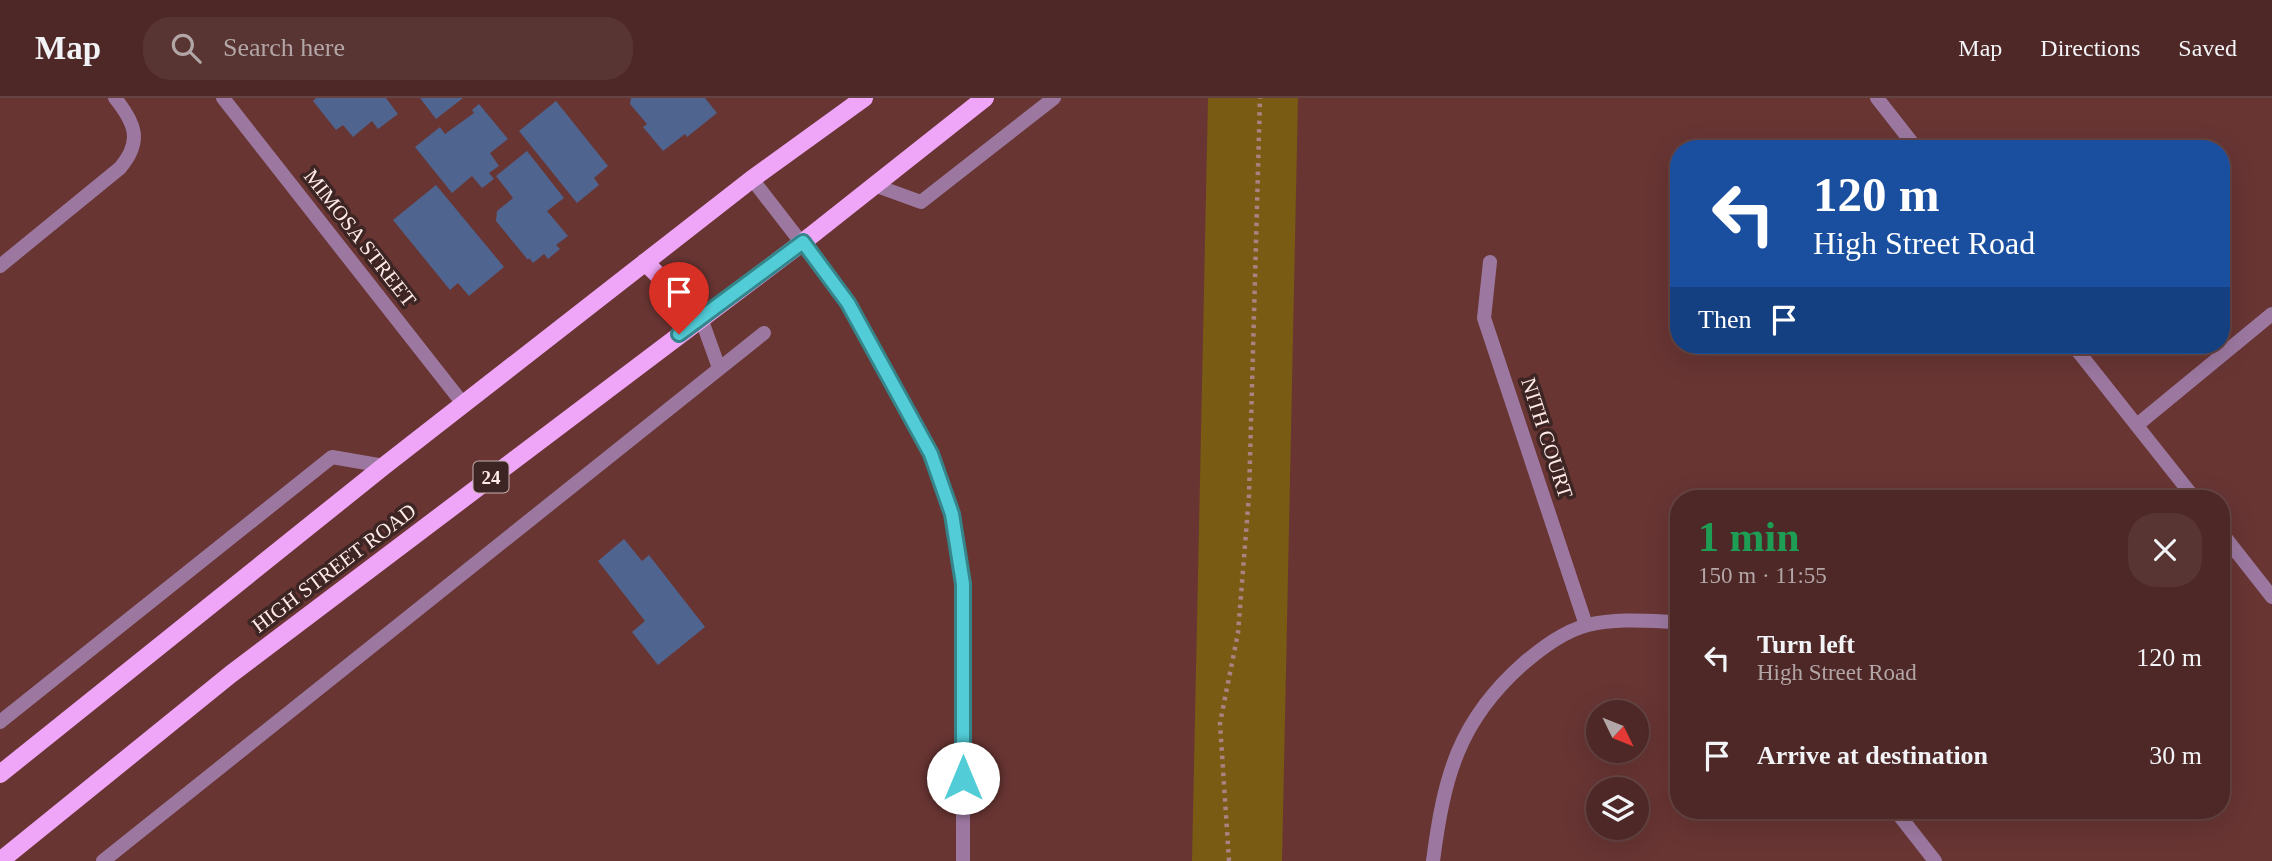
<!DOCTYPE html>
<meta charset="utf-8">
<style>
body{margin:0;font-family:"Times New Roman",serif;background:#583432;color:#f1f3f6;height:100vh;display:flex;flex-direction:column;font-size:26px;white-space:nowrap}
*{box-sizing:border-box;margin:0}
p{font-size:23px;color:#b3a6a7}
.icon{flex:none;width:38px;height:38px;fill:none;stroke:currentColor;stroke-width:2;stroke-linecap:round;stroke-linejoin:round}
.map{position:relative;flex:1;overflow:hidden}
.drawer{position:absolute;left:1670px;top:392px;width:560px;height:329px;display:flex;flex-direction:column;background:#4e2826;border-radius:28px;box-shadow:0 7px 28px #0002,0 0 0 2px #654443}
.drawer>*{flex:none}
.hud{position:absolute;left:1670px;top:42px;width:560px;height:214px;border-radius:28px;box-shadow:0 7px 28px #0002,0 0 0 2px #654443;background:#1a4fa0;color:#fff;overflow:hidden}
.needle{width:46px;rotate:133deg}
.fabs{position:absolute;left:1586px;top:602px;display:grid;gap:14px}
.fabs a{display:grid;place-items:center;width:63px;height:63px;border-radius:50%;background:#4e2826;box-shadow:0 7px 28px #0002,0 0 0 2px #654443;font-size:35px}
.pin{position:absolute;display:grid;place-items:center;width:60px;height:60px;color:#fff;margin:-72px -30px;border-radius:50% 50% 50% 0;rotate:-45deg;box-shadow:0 0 7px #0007}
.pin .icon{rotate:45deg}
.me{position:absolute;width:77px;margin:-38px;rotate:0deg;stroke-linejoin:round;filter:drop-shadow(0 0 5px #0008)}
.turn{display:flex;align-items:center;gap:24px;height:147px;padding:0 28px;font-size:32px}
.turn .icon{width:91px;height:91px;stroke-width:2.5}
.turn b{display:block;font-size:49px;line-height:60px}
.then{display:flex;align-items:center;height:66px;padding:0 28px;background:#0003;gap:14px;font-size:26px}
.round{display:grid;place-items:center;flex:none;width:74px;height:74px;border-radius:28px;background:#583432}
.summary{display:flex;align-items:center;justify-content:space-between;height:119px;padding:0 28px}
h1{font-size:42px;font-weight:800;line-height:52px;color:#1e9e55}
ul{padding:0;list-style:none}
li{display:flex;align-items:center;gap:21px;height:98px;padding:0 28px}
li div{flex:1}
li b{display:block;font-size:26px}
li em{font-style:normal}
header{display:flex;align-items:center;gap:42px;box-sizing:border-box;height:98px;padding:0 35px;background:#4e2826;border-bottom:2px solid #654443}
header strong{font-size:33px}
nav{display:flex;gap:38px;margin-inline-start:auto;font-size:24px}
.search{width:490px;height:63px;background:#583432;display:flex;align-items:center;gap:18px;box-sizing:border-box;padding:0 24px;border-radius:28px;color:#b3a6a7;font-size:26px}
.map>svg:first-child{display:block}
.green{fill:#795b13}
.building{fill:#4f648f}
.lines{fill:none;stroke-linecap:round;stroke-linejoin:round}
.path{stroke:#a98381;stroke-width:4.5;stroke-dasharray:3.5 5;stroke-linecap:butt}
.minor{stroke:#9c78a0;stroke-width:14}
.primary{stroke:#f0a6f8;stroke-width:18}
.route-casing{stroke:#35858b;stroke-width:18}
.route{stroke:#52ccd6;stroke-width:12}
.labels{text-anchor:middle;stroke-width:7;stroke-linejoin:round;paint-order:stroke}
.shield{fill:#3d2524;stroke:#c5b0ae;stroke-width:2}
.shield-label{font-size:19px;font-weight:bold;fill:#ffebe9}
.street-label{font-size:21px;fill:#ffebe9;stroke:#3d2524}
</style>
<header>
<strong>Map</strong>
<div class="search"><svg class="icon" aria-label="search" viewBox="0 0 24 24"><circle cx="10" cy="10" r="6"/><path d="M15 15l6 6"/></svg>Search here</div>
<nav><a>Map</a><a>Directions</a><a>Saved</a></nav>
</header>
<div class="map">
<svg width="2272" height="763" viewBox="0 0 2272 763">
<rect width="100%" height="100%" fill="#683533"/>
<path class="green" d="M 1208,0 L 1298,0 L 1282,763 L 1192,763 Z"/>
<path class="building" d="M 316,0 L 386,0 L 398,16 L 378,31 L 372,23 L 353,39 L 343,27 L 336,32 L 313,3 Z
M 420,0 L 463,0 L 436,21 Z
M 631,0 L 705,0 L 717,15 L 687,39 L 685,36 L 663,53 L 643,29 L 647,26 L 630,6 Z
M 556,3 L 608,68 L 594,80 L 599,87 L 577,105 L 519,33 Z
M 479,6 L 508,41 L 490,55 L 499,68 L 489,75 L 494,81 L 482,90 L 472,78 L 452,95 L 415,49 L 440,29 L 445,36 L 474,15 L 472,12 Z
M 527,53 L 564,100 L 547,113 L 568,138 L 556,147 L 560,151 L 548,161 L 544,156 L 533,165 L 529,160 L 528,162 L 496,123 L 497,113 L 513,100 L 496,78 Z
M 436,87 L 504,169 L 469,198 L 458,185 L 450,192 L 393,122 Z
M 624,441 L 642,463 L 649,457 L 705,529 L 658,567 L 632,534 L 645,523 L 598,463 Z"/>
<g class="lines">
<path class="path" d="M 1229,763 L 1220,625 L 1238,535 L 1249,397 L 1260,0"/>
<path class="minor" d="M 223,0 L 464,307
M 1877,0 L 1917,51
M 752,81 L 848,205 L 931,356 L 952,416 L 963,487 L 963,763
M 874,87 L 921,104 L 1054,0
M 1490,164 L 1484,220 L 1586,527
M 0,168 L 120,70 C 143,43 135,25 115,0
M 701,220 L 719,270
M 2073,247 L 2195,401
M 2137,327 L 2272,216
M 2221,434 L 2272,499
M 0,624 L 332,359 L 384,368
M 1895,712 L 1935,763
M 103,763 L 764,235
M 1433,763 C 1444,679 1458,623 1524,565 C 1542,550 1564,533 1588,527 C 1617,520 1649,523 1678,524"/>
<path class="primary" d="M 645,164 L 701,220
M 0,676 L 384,368 L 752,81 L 864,0
M 0,763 L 231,576 L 803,144 L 985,0"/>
</g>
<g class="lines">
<defs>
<path id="route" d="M 679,236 L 803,144 L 848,205 L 931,356 L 952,416 L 963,486 L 963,680"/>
</defs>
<use href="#route" class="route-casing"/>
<use href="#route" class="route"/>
</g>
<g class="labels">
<rect class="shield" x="473.5" y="363.5" width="35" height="31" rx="5"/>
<g class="shield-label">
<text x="491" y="386">24</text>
</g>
<g class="street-label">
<text transform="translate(360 140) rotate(52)" y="7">MIMOSA STREET</text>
<text transform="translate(1547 340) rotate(72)" y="7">NITH COURT</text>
<text transform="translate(334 470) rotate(-37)" y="7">HIGH STREET ROAD</text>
</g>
</g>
</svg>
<div class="fabs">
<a><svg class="needle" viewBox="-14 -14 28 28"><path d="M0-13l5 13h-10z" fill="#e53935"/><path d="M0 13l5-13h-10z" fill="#b3a6a7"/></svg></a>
<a><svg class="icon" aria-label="layers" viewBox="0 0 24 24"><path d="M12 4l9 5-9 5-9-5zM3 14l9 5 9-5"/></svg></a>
</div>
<div class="pin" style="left:679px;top:236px;background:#d93025"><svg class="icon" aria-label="arrive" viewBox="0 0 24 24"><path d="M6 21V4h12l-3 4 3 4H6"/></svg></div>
<svg class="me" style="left:963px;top:680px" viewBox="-20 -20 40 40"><circle r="19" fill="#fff"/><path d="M0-13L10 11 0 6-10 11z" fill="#52ccd6"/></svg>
<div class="hud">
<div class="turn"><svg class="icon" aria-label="left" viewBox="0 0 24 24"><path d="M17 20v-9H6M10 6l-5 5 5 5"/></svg><div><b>120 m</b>High Street Road</div></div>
<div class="then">Then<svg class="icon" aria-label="arrive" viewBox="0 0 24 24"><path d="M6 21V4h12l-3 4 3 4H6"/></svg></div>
</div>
<section class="drawer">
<div class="summary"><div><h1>1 min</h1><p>150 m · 11:55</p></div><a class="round"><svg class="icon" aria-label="close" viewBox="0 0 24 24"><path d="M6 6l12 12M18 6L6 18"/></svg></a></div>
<ul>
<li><svg class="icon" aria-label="left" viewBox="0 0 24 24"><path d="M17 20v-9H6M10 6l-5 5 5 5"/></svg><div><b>Turn left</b><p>High Street Road</p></div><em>120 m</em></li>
<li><svg class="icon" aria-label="arrive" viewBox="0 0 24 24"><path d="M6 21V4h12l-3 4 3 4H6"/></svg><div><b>Arrive at destination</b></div><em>30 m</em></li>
</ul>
</section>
</div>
